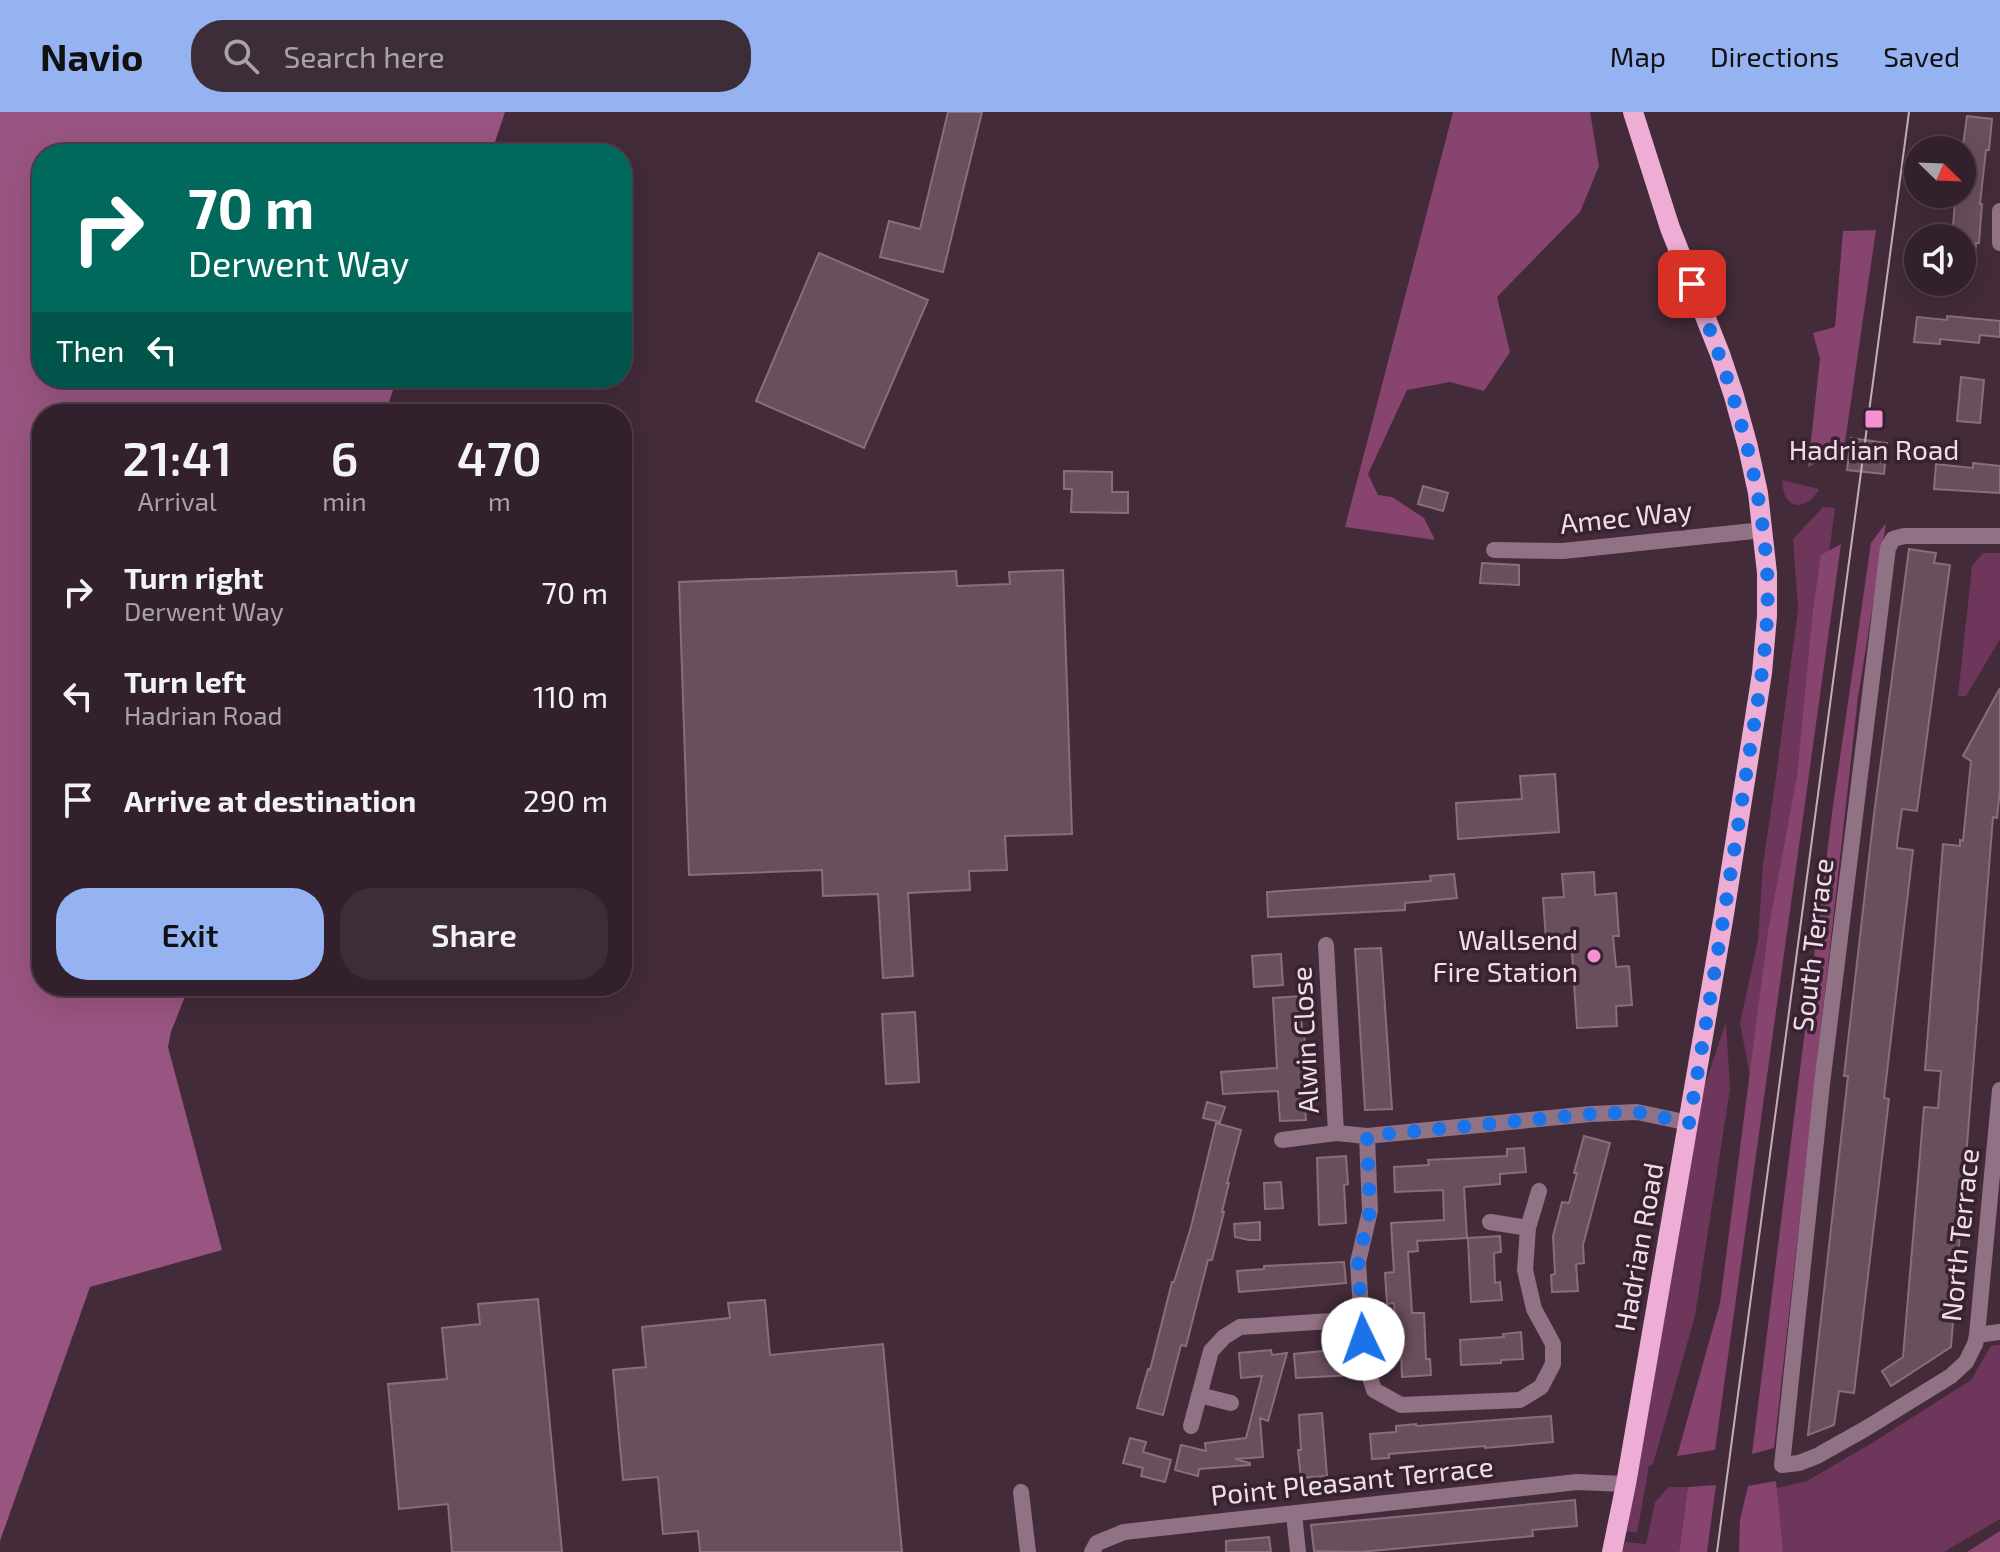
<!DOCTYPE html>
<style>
body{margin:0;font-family:"Exo 2",sans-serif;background:#3d2d38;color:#f1f3f6;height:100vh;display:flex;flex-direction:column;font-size:30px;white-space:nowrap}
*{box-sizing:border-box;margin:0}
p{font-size:26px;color:#a8a3a9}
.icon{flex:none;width:44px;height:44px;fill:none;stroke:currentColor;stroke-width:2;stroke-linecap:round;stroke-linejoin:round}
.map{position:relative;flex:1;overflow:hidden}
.side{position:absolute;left:32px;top:292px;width:600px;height:592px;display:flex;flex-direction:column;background:#32202c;border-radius:32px;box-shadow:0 8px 32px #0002,0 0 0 2px #4d3e48}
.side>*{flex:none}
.top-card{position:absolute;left:32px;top:32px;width:600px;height:244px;border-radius:32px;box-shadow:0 8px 32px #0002,0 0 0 2px #4d3e48;background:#00695c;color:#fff;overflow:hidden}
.needle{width:52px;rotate:113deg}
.tools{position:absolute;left:1904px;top:24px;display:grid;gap:16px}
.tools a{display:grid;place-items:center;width:72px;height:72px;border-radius:50%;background:#32202c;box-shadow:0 8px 32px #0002,0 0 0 2px #4d3e48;font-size:40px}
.pin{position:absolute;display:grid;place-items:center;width:68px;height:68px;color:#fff;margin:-34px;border-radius:16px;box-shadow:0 4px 12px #0006}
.me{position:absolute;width:88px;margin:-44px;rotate:357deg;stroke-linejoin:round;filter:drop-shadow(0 0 6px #0008)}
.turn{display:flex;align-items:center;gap:28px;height:168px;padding:0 24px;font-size:36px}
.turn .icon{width:104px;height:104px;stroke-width:2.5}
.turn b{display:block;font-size:56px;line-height:68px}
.then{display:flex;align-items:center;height:76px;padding:0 24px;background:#0003;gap:16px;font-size:30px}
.eta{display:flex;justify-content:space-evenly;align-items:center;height:136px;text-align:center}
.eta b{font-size:48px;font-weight:600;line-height:56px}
.cta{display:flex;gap:16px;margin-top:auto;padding:16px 24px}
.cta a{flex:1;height:92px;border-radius:32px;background:#95b2f1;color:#111;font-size:32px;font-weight:600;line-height:92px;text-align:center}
.cta a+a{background:#3d2d38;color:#f1f3f6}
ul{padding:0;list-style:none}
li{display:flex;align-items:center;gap:24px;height:104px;padding:0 24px}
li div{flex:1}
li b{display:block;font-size:30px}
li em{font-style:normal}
header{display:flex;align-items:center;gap:48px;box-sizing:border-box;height:112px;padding:0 40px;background:#95b2f1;color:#111}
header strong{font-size:38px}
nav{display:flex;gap:44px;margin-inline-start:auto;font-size:28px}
.search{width:560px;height:72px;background:#3d2d38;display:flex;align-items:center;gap:20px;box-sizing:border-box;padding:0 28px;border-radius:32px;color:#a8a3a9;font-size:30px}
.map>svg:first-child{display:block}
.green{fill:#6d365a}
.forest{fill:#87446f}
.water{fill:#995581}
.building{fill:#694e5e;stroke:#896d7e;stroke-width:2}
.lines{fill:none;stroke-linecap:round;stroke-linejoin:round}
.street{stroke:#917184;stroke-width:16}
.primary{stroke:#eeadd4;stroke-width:20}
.tram{stroke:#c1afb9;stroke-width:2}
.route{stroke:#1a73e8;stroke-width:14;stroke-dasharray:0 25.2}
.poi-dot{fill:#f590d1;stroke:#382130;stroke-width:3}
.labels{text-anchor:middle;stroke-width:7;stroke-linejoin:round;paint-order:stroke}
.poi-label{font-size:28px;fill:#eedee7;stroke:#382130}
.street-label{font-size:28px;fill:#eedee7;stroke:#382130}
</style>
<header>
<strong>Navio</strong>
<div class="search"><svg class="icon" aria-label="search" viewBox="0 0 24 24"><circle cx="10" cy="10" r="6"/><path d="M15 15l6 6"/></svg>Search here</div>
<nav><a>Map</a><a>Directions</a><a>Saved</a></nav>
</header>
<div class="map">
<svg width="2000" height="1440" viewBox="0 0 2000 1440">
<rect width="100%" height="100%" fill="#432b3a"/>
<path class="green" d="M 1782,368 L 1819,377 C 1814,388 1798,400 1788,388 C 1783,383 1783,374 1782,368 Z
M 1823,395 L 1835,396 L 1780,817 L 1750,964 L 1740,911 L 1758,828 L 1763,753 L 1775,672 L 1798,497 L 1793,427 Z
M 1983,441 L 2000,441 L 2000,527 L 1966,584 L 1958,584 L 1972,454 Z
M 1726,910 L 1730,977 L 1695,1204 L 1653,1352 L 1649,1354 L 1637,1421 L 1626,1419 L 1702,981 Z
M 2000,1233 L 2000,1407 L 1944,1440 L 1776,1440 L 1772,1377 L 1807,1369 L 1872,1331 L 1971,1268 L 1991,1234 Z
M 1669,1375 L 1688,1375 L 1679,1440 L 1622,1440 L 1625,1430 L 1646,1432 L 1655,1390 Z"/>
<path class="forest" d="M 1453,0 L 1590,0 L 1599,54 L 1580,100 L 1497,185 L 1510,240 L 1484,279 L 1450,270 L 1407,278 L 1368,362 L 1378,383 L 1392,385 L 1424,406 L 1435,428 L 1345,415 Z
M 1876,118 L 1844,337 L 1808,355 L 1820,247 L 1813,221 L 1835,215 L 1843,119 Z
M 1886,411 L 1858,585 L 1774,1336 L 1752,1342 L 1833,694 L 1871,431 Z
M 1841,432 L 1715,1338 L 1677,1344 L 1720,1191 L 1768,820 L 1797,664 L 1813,498 L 1821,443 Z
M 1776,1369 L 1783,1440 L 1739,1440 L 1740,1408 L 1748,1374 Z
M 1716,1373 L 1707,1440 L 1679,1440 L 1688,1375 Z
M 2000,1419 L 2000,1440 L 1967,1440 Z"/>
<path class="water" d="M 0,0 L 505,0 L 491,42 L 42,42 L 42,266 L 397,266 L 385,302 L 42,302 L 42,874 L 189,874 L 171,920 L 168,935 L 222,1138 L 90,1175 L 0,1429 Z"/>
<path class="building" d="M 948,0 L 982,0 L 943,160 L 880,145 L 889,109 L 920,117 Z
M 1967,4 L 1992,7 L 1989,38 L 1986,38 L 1980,92 L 1982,92 L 1979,131 L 1976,131 L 1973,165 L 1962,164 L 1962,126 L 1952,126 L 1955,90 L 1962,90 L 1962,41 Z
M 819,141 L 928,188 L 864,336 L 756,289 Z
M 1947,204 L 2000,209 L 2000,225 L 1980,223 L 1979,231 L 1940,227 L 1940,232 L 1914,230 L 1917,205 L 1947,208 Z
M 1961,265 L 1984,268 L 1980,311 L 1957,309 Z
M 1851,326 L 1887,331 L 1884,362 L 1847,358 Z
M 1973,351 L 2000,354 L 2000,381 L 1934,377 L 1936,352 L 1973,356 Z
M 1064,359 L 1112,360 L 1112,380 L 1128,380 L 1128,401 L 1071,400 L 1072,377 L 1064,377 Z
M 1423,374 L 1448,381 L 1443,399 L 1418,392 Z
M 1909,437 L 1936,441 L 1934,451 L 1950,453 L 1917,699 L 1902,697 L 1897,732 L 1897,736 L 1913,738 L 1884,986 L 1889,987 L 1854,1281 L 1839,1279 L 1834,1313 L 1808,1323 L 1848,964 L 1844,964 L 1874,702 Z
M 1482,451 L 1519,453 L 1519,473 L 1480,471 Z
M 1063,458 L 1072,722 L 1005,724 L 1007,758 L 969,759 L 970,778 L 908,781 L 913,864 L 883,866 L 878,782 L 823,784 L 822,758 L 689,763 L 679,470 L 956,459 L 957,474 L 1010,472 L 1009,460 Z
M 2000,576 L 2000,677 L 1997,706 L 1993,705 L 1951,1235 L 1891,1274 L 1882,1259 L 1903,1245 L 1924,995 L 1938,996 L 1941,959 L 1925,958 L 1943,732 L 1960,734 L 1960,728 L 1963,729 L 1971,649 L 1963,644 Z
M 1555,662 L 1559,720 L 1458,727 L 1456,691 L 1522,687 L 1520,664 Z
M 1594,760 L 1595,783 L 1616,781 L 1619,824 L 1613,824 L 1616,855 L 1629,854 L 1632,893 L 1616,894 L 1617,914 L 1577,916 L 1571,825 L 1546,827 L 1543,786 L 1564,785 L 1562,762 Z
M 1454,762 L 1457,786 L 1405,791 L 1405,798 L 1268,805 L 1267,780 L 1431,769 L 1430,764 Z
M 1381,836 L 1392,997 L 1365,998 L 1355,837 Z
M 1281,842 L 1283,873 L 1254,875 L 1252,844 Z
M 1300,884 L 1302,919 L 1304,919 L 1308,979 L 1304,979 L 1306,1008 L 1280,1009 L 1278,979 L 1223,982 L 1221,960 L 1277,956 L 1273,886 Z
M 915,900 L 919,970 L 886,972 L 882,902 Z
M 1207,990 L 1225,995 L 1220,1010 L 1203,1006 Z
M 1216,1011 L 1241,1018 L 1227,1071 L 1229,1071 L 1222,1100 L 1224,1100 L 1212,1148 L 1208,1148 L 1186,1234 L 1181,1233 L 1163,1303 L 1137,1296 L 1148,1257 L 1150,1258 L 1172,1170 L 1174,1170 L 1191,1115 Z
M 1584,1024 L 1610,1031 L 1583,1133 L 1584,1151 L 1576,1152 L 1578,1179 L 1552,1180 L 1551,1163 L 1555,1162 L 1553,1124 L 1562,1090 L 1569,1091 L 1577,1061 L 1574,1061 Z
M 1524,1036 L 1526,1060 L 1500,1062 L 1500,1072 L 1464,1075 L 1467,1126 L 1417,1129 L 1418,1139 L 1408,1140 L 1412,1201 L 1424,1201 L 1426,1247 L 1430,1247 L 1431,1263 L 1402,1265 L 1401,1240 L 1397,1241 L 1394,1191 L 1387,1192 L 1385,1161 L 1394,1160 L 1391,1111 L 1444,1108 L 1443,1078 L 1395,1080 L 1394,1055 L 1429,1053 L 1428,1048 L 1507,1044 L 1507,1037 Z
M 1346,1044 L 1348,1072 L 1344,1073 L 1346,1111 L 1319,1113 L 1317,1046 Z
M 1281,1070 L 1283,1096 L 1265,1097 L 1264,1071 Z
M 1260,1110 L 1260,1128 L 1249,1128 L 1235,1125 L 1234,1112 Z
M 1500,1124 L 1501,1140 L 1494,1141 L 1495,1171 L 1500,1170 L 1502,1188 L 1471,1190 L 1468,1126 Z
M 1344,1150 L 1346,1171 L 1239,1180 L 1237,1159 L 1264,1157 L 1264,1154 Z
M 538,1187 L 562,1440 L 452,1440 L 448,1392 L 399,1397 L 388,1272 L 447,1267 L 442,1216 L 480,1212 L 478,1192 Z
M 765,1188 L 770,1243 L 883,1232 L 902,1440 L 700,1440 L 698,1419 L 663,1422 L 658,1365 L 623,1368 L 613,1258 L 646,1255 L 642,1215 L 730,1206 L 728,1191 Z
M 1521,1220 L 1523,1247 L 1501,1248 L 1501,1251 L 1461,1253 L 1460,1228 L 1504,1225 L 1503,1222 Z
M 1350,1236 L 1353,1263 L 1296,1266 L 1294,1242 Z
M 1271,1238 L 1272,1243 L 1287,1241 L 1268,1309 L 1260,1306 L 1263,1345 L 1235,1347 L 1250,1351 L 1250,1353 L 1199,1357 L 1198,1364 L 1175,1358 L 1181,1333 L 1206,1339 L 1205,1331 L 1246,1326 L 1262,1264 L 1241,1266 L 1239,1241 Z
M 1322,1301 L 1327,1364 L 1301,1366 L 1298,1338 L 1301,1338 L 1299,1303 Z
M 1551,1304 L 1553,1330 L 1485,1336 L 1485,1334 L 1389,1342 L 1389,1346 L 1372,1347 L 1370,1322 L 1396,1320 L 1396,1314 L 1416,1312 L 1416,1314 Z
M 1130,1326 L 1146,1330 L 1143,1340 L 1171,1348 L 1165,1370 L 1141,1364 L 1143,1356 L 1123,1351 Z
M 1575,1388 L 1577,1414 L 1532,1418 L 1533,1424 L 1360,1440 L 1314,1439 L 1311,1413 Z
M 1269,1425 L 1271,1440 L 1226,1440 L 1226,1429 Z"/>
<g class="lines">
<path class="street" d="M 2000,99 L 2000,131
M 2000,424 L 1904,424 L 1893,427 L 1888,436 L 1822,972 L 1782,1353 L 1799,1351 L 1817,1344 L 1865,1317 L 1951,1264 L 1966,1250 L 1975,1232 L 1977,1223 L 2000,978
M 1494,438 L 1563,439 L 1763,418
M 1326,833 L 1336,1021
M 1367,1024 L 1370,1099 L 1358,1150 L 1364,1246 L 1374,1278 L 1401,1293 L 1520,1288 L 1541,1275 L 1553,1252 L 1553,1232 L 1534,1197 L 1525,1158 L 1528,1116 L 1539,1079
M 1282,1028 L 1336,1021 L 1367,1024 L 1591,1002 L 1637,1000 L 1689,1011
M 1490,1110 L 1528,1116
M 1977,1223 L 2000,1220
M 1199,1283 L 1231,1291
M 1191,1314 L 1211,1239 L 1224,1225 L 1240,1215 L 1362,1207
M 1021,1380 L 1028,1440
M 1294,1402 L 1298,1440
M 1092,1440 L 1097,1431 L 1124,1420 L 1577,1370 L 1626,1372"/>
<path class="primary" d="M 1612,1440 L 1626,1372 L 1724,802 L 1762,561 L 1767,504 L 1767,461 L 1758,381 L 1748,335 L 1734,284 L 1720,242 L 1670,116 L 1633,0"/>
<path class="tram" d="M 1717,1440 L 1909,0"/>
</g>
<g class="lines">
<path class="route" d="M 1363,1227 L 1358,1150 L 1370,1099 L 1367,1024 L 1591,1002 L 1637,1000 L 1689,1011 C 1709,895 1728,780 1746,663 C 1756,596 1771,527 1767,458 C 1760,355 1730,267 1692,172"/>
</g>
<g class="poi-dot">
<rect x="1864" y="297" width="20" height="20" rx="4"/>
<circle cx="1594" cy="844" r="8"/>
</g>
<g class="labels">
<g class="poi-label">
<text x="1874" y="348">Hadrian Road</text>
<text x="1578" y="838" text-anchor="end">Wallsend<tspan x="1578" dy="32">Fire Station</tspan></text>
</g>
<g class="street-label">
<text transform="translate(1626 405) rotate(-6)" y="10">Amec Way</text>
<text transform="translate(1813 833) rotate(-83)" y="10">South Terrace</text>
<text transform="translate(1305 928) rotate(-93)" y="10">Alwin Close</text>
<text transform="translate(1960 1123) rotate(-84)" y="10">North Terrace</text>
<text transform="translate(1639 1135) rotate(-80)" y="10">Hadrian Road</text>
<text transform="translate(1352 1369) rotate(-6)" y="10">Point Pleasant Terrace</text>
</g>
</g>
</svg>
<div class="tools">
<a><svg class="needle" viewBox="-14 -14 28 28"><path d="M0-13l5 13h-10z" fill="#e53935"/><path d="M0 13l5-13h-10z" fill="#a8a3a9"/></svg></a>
<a><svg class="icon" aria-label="sound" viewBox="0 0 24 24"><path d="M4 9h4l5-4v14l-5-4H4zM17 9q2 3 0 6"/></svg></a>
</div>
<div class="pin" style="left:1692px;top:172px;background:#d93025"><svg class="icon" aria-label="arrive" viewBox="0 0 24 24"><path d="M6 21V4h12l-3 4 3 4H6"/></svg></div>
<svg class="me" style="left:1363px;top:1227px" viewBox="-20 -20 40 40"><circle r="19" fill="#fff"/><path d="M0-13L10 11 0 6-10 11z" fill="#1a73e8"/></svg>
<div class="top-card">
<div class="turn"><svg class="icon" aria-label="right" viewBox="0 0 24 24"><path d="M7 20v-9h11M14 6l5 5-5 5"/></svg><div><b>70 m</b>Derwent Way</div></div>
<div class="then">Then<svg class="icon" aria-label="left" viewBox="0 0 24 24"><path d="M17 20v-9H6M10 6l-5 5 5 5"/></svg></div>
</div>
<section class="side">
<div class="eta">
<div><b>21:41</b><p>Arrival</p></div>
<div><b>6</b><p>min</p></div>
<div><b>470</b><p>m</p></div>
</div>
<ul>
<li><svg class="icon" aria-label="right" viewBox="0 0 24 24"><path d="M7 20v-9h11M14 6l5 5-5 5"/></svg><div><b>Turn right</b><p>Derwent Way</p></div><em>70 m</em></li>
<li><svg class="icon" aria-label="left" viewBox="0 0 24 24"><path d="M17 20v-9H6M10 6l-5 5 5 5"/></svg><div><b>Turn left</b><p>Hadrian Road</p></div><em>110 m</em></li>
<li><svg class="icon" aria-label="arrive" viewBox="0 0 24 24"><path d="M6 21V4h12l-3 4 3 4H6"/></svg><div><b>Arrive at destination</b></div><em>290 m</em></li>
</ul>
<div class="cta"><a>Exit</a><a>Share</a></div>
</section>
</div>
